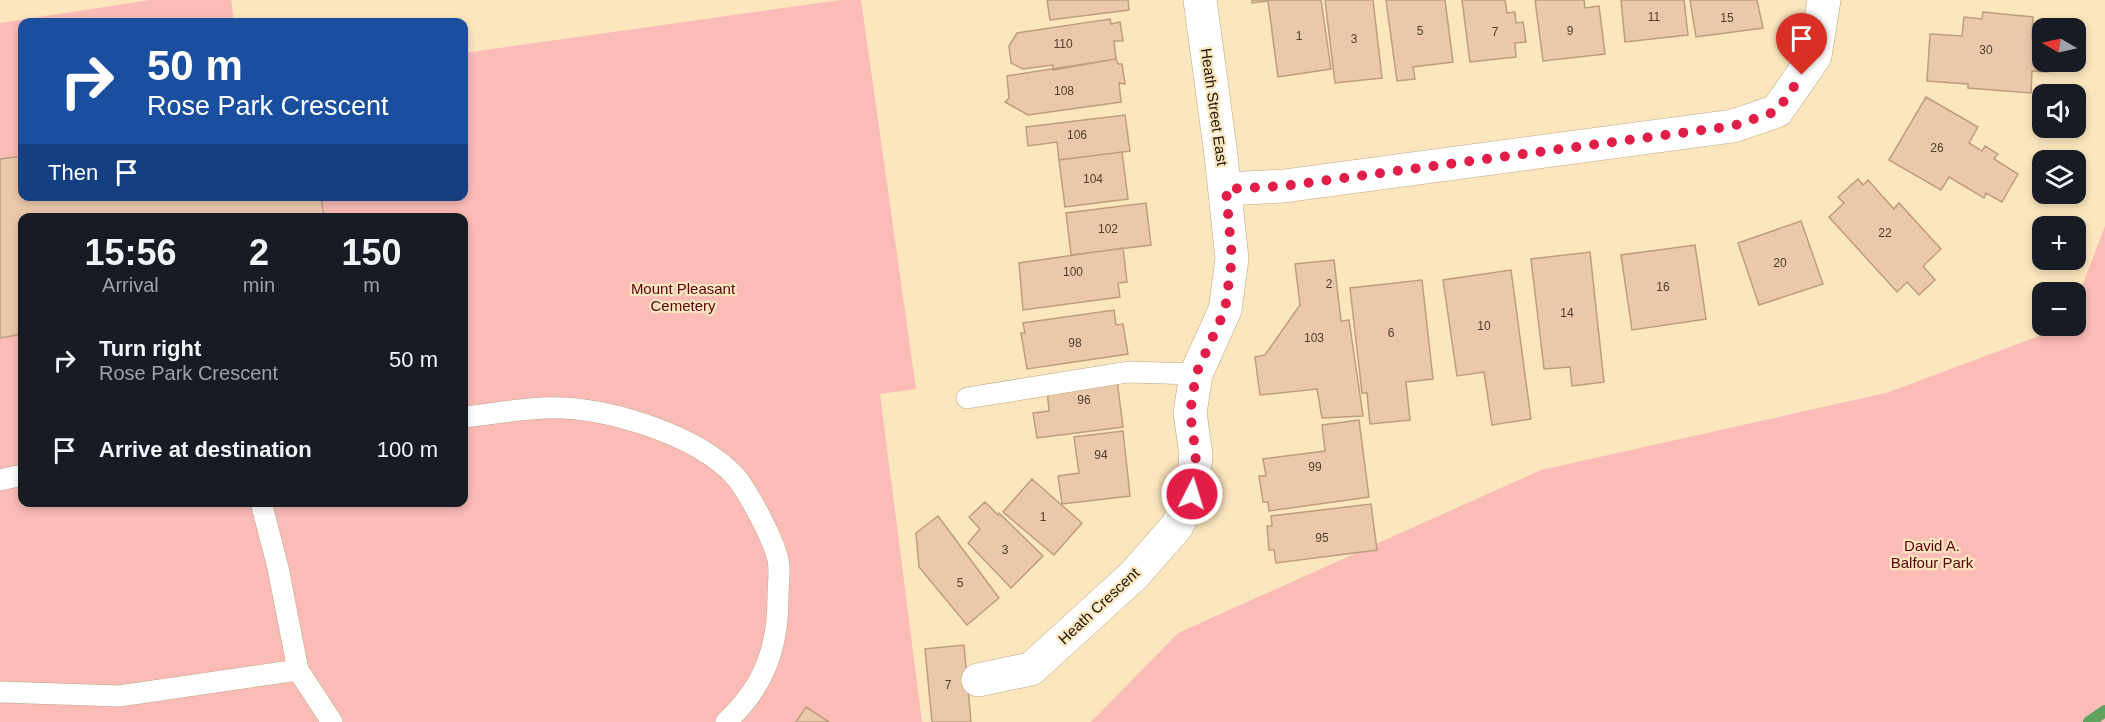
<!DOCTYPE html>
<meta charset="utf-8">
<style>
body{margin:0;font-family:Helvetica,sans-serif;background:#20242c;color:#f1f3f6;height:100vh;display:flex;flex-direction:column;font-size:22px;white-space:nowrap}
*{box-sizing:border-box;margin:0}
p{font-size:20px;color:#9ea1a6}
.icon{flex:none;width:33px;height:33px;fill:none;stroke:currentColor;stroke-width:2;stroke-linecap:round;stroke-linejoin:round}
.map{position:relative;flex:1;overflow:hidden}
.panel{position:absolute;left:18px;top:213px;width:450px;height:294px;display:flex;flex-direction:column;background:#171b24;border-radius:12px;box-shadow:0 3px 9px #0003}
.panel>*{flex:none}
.hud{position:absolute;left:18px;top:18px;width:450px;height:183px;border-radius:12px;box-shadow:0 3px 9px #0003;background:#1a4fa0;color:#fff;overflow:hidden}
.needle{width:39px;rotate:279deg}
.fabs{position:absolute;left:2032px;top:18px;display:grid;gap:12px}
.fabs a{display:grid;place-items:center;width:54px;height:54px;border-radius:12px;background:#171b24;box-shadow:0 3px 9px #0003;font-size:30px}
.pin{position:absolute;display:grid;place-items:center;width:51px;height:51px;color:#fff;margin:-62px -26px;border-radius:50% 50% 50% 0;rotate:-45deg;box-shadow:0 0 6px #0007}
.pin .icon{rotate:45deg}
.me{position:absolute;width:66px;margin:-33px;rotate:5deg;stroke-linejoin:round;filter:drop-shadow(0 0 4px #0008)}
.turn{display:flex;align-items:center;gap:21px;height:126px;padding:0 30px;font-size:27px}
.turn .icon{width:78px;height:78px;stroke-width:2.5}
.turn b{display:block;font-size:42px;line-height:51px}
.then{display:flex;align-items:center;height:57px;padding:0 30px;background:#0003;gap:12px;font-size:22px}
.eta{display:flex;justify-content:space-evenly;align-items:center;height:102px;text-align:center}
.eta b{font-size:36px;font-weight:700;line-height:42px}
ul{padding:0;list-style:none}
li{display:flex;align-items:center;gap:18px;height:90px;padding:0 30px}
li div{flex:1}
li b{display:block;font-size:22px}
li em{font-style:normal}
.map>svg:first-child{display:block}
.green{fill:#fbbbb7;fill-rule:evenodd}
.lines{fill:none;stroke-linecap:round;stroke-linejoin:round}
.stream{stroke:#5fa35e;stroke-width:12}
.building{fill:#ebc8aa;stroke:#be9d7f;stroke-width:1.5}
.service-casing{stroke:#baa680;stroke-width:22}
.minor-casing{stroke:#baa680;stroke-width:34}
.service{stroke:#fff;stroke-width:21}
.minor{stroke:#fff;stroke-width:33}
.route{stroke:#e11d48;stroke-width:10;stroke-dasharray:0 18}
.labels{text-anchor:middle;stroke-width:4.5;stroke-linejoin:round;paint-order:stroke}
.number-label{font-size:12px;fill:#4f402e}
.street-label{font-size:15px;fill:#1b1305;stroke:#fbe6be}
.park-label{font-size:15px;fill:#5c000c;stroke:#fbe6be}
</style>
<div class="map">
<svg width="2105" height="722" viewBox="0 0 2105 722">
<rect width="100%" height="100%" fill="#fbe6be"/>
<path class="green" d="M 150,0 L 231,0 L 234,22 L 22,22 L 22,196 L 464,196 L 464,53 L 841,0 L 861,0 L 916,389 L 880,394 L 922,722 L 0,722 L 0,23 ZM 22,218 L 464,218 L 464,502 L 22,502 Z
M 2105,226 L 2105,722 L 1091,722 L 1178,633 L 1541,470 L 1886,393 L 2066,326 L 2076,326 L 2076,302 Z"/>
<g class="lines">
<path class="stream" d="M 2089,722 L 2105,711"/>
</g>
<path class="building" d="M 1047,0 L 1128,0 L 1129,10 L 1050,20 Z
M 1252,0 L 1321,0 L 1331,69 L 1278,77 L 1268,1 L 1252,3 Z
M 1325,0 L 1373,0 L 1382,78 L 1335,83 Z
M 1386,0 L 1445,0 L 1453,62 L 1413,67 L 1415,79 L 1397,81 Z
M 1462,0 L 1505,0 L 1507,13 L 1515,12 L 1516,23 L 1523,22 L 1526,42 L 1515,43 L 1516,57 L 1470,62 Z
M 1535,0 L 1584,0 L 1585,8 L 1599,6 L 1605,54 L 1543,61 Z
M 1621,0 L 1684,0 L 1688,35 L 1625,42 Z
M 1690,0 L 1757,0 L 1763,28 L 1696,37 Z
M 1983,12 L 2033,17 L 2032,38 L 2043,39 L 2043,62 L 2048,62 L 2048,72 L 2032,71 L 2031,93 L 1968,88 L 1968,84 L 1927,81 L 1930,34 L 1962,36 L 1964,17 L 1982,19 Z
M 1110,19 L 1111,24 L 1120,22 L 1123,41 L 1114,41 L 1116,59 L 1053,70 L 1053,65 L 1023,69 L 1011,63 L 1009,46 L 1017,33 Z
M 1116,59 L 1118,64 L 1122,64 L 1125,84 L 1119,83 L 1121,102 L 1028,115 L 1005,102 L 1009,98 L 1007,76 Z
M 1926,97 L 1978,127 L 1969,143 L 1982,151 L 1985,146 L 1998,154 L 1994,159 L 2018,174 L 2002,202 L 1986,193 L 1984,198 L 1949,177 L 1941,190 L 1889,160 Z
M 1125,115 L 1130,151 L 1059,160 L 1057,142 L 1028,146 L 1026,127 Z
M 1122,152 L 1128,199 L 1065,207 L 1059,160 Z
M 22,156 L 22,196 L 321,196 L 324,218 L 22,218 L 22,334 L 0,338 L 0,159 Z
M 1858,179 L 1863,185 L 1868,180 L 1894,209 L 1899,203 L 1941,249 L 1923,266 L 1935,280 L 1919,295 L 1907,282 L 1897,292 L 1829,217 L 1844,203 L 1838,197 Z
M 1146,203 L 1151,245 L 1071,255 L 1066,213 Z
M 1801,221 L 1823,284 L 1759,305 L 1738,243 Z
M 1695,245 L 1706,319 L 1632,330 L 1621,255 Z
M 1123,248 L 1127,282 L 1118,283 L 1120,297 L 1023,310 L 1019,263 Z
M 1590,252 L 1604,382 L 1572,386 L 1570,367 L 1544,369 L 1531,259 Z
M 1334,260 L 1341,321 L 1349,320 L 1363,416 L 1322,418 L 1317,389 L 1260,395 L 1255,357 L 1265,355 L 1300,305 L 1295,264 Z
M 1511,270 L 1531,419 L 1492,425 L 1484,372 L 1457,376 L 1443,280 Z
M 1422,280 L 1433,379 L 1406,382 L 1410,420 L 1370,424 L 1367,393 L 1362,393 L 1350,288 Z
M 1114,310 L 1116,325 L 1123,324 L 1128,354 L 1027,369 L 1021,333 L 1025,333 L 1023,323 Z
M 1117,380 L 1123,427 L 1037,438 L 1033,413 L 1049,411 L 1047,389 Z
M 1359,420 L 1369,497 L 1269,511 L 1268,502 L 1263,502 L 1259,476 L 1266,476 L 1263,459 L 1325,451 L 1322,425 Z
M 1123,431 L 1130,496 L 1062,504 L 1058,476 L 1079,473 L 1074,437 Z
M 1032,479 L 1082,523 L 1054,555 L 1003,512 Z
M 985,502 L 998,515 L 999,513 L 1043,556 L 1011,588 L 968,543 L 980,529 L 969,517 Z
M 1371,504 L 1377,550 L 1276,563 L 1274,550 L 1269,550 L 1267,526 L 1272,526 L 1271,516 Z
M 938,516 L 999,598 L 967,625 L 919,567 L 916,533 Z
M 964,645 L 971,722 L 932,722 L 925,649 Z
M 806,707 L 829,722 L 796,722 Z"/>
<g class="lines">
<defs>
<path id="service" d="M 967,398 L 1128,372 L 1196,374
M 464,417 C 494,414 533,406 563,408 C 617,411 697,436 734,475 C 747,489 772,537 777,556 C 781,567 778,584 778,597 C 778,648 764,687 726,722
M 0,480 L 22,475
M 261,502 L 278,568 L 298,670 L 332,722
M 0,692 L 119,696 L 298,670"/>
<path id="minor" d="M 1226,189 L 1284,186 L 1733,126 L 1777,111 L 1815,56 L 1824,0
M 978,680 L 1031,669 L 1134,575 L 1177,526 L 1192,494 L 1196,455 L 1190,413 L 1196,374 L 1225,310 L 1232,259 L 1221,155 L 1200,0"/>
</defs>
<use href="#service" class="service-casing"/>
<use href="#minor" class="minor-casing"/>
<use href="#service" class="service"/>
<use href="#minor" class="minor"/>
</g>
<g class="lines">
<path class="route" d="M 1192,494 L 1196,455 L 1190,413 L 1196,374 L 1225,310 L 1232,259 L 1226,189 L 1284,186 L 1733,126 L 1777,111 L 1802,75"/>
</g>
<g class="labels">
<g class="number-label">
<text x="1654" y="21">11</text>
<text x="1727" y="22">15</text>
<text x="1420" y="35">5</text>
<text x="1570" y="35">9</text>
<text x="1495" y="36">7</text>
<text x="1299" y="40">1</text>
<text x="1354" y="43">3</text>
<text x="1063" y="48">110</text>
<text x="1986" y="54">30</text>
<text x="1064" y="95">108</text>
<text x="1077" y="139">106</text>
<text x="1937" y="152">26</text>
<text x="1093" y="183">104</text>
<text x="1108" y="233">102</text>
<text x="1885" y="237">22</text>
<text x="1780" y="267">20</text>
<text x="1073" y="276">100</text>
<text x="1329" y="288">2</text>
<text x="1663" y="291">16</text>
<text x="1567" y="317">14</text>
<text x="1484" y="330">10</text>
<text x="1391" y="337">6</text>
<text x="1314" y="342">103</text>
<text x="1075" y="347">98</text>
<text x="1084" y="404">96</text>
<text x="1101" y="459">94</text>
<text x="1315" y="471">99</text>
<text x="1043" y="521">1</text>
<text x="1322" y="542">95</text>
<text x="1005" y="554">3</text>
<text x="960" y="587">5</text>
<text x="948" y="689">7</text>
</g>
<g class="street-label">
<text transform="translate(1214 107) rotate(82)" y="5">Heath Street East</text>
<text transform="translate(1099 606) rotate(-43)" y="5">Heath Crescent</text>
</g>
<g class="park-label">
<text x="683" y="294">Mount Pleasant<tspan x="683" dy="17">Cemetery</tspan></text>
<text x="1932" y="551">David A.<tspan x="1932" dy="17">Balfour Park</tspan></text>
</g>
</g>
</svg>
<div class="fabs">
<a><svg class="needle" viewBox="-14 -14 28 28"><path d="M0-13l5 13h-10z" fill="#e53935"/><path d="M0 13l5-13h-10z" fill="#9ea1a6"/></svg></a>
<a><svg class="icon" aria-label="sound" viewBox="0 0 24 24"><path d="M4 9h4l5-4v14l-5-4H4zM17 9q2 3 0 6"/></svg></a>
<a><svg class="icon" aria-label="layers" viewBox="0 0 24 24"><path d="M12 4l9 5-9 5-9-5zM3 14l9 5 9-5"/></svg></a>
<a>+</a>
<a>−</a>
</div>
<div class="pin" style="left:1802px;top:75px;background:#d93025"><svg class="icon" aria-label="arrive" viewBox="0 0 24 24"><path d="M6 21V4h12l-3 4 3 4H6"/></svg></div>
<svg class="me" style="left:1192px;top:494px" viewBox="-20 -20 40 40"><circle r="17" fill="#e11d48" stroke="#fff" stroke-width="3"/><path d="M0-11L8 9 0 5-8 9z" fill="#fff"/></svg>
<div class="hud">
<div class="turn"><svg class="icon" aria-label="right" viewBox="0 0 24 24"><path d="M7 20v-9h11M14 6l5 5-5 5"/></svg><div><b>50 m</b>Rose Park Crescent</div></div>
<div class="then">Then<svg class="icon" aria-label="arrive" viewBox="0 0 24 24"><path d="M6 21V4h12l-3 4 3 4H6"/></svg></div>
</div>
<section class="panel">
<div class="eta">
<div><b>15:56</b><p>Arrival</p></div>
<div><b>2</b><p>min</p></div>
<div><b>150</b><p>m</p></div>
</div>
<ul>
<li><svg class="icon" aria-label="right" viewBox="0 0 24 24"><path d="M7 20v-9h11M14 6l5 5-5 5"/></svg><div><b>Turn right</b><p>Rose Park Crescent</p></div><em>50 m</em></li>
<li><svg class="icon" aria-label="arrive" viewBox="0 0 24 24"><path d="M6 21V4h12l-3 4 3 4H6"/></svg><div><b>Arrive at destination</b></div><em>100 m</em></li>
</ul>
</section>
</div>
